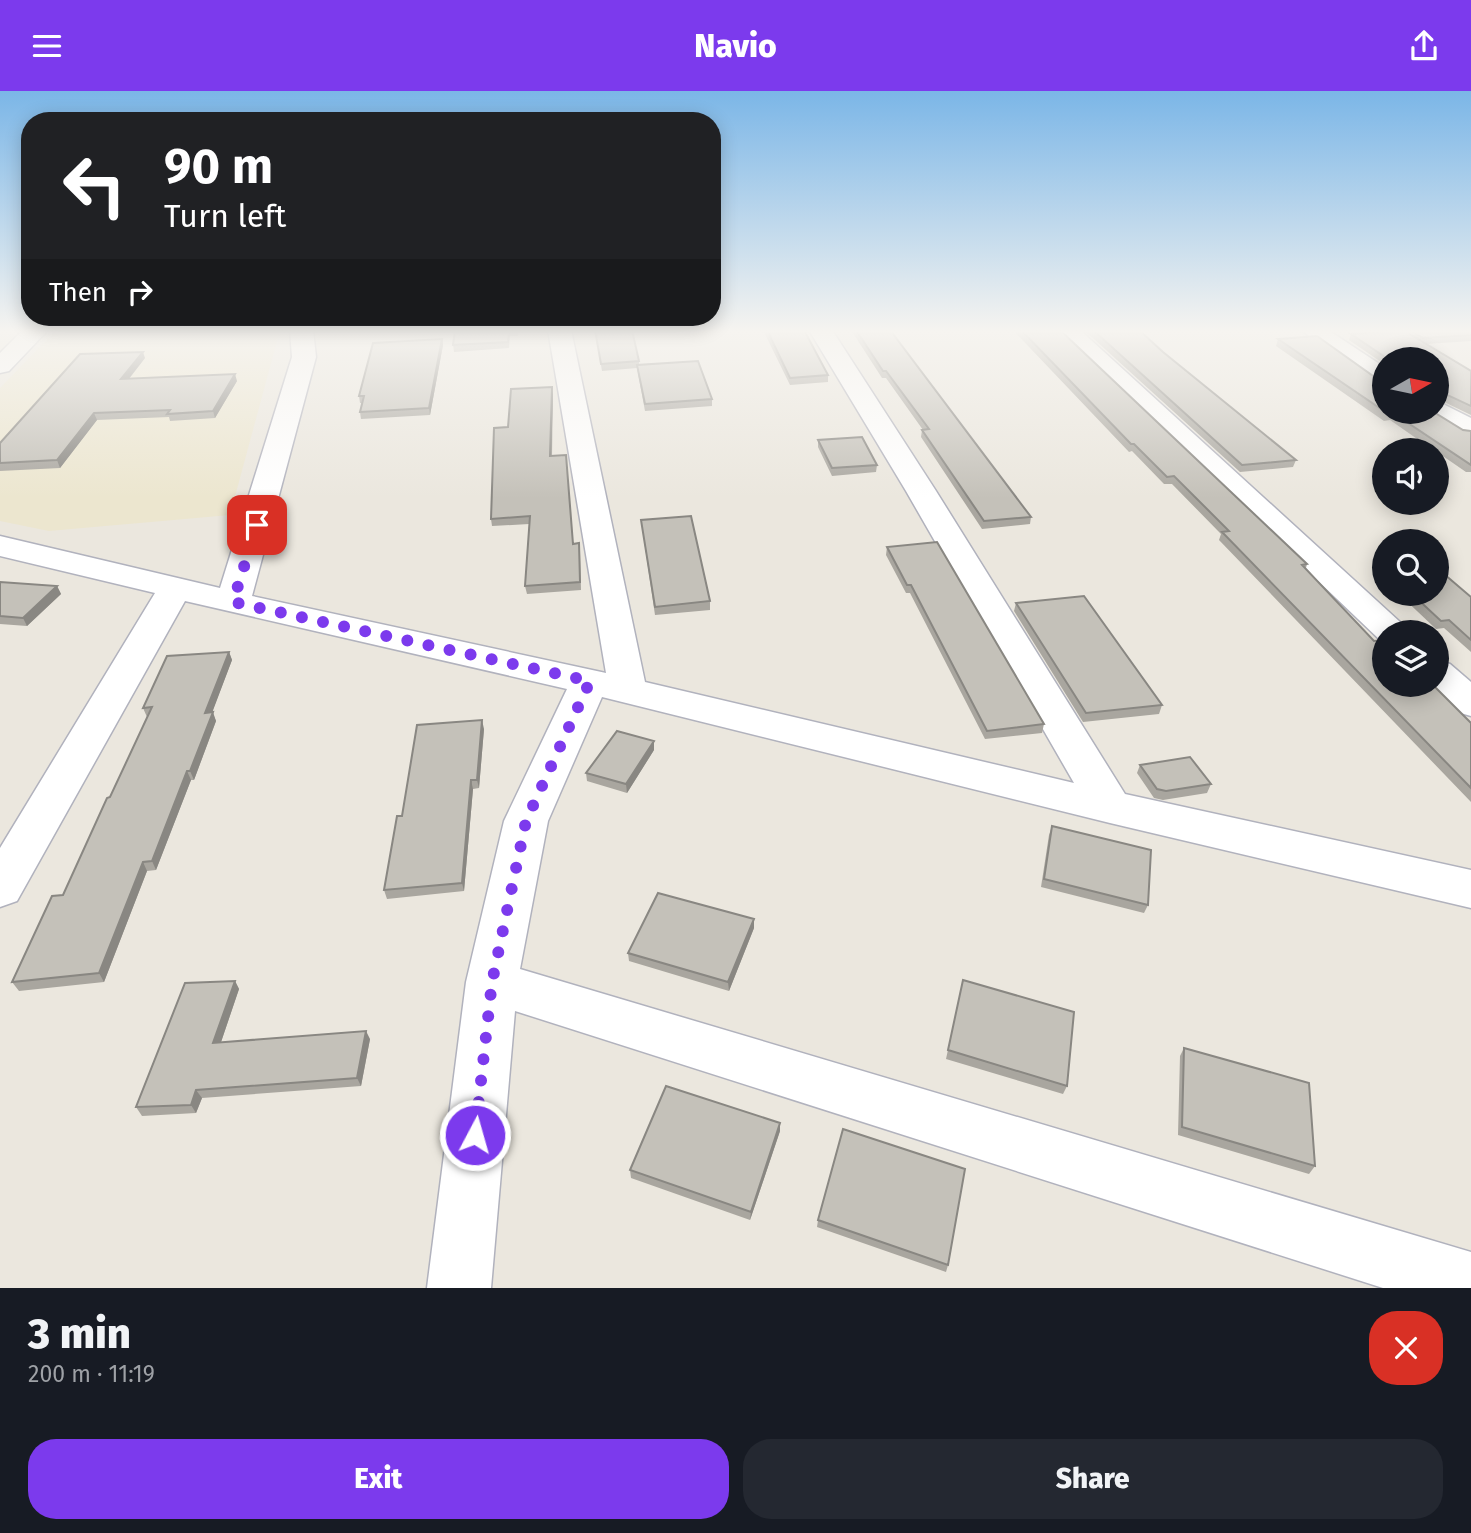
<!DOCTYPE html>
<meta charset="utf-8">
<style>
body{margin:0;font-family:"Fira Sans",sans-serif;background:#242831;color:#f1f3f6;height:100vh;display:flex;flex-direction:column;font-size:26px;white-space:nowrap}
*{box-sizing:border-box;margin:0}
p{font-size:23px;color:#9ea1a6}
.icon{flex:none;width:38px;height:38px;fill:none;stroke:currentColor;stroke-width:2;stroke-linecap:round;stroke-linejoin:round}
.map{position:relative;height:1197px;overflow:hidden}
.panel{display:flex;flex-direction:column;background:#171b24;flex:1}
.panel>*{flex:none}
.top-card{position:absolute;left:21px;top:21px;width:700px;height:214px;border-radius:28px;box-shadow:0 4px 18px #0003;background:#202124;color:#fff;overflow:hidden}
.needle{width:46px;rotate:81deg}
.buttons{position:absolute;left:1372px;top:256px;display:grid;gap:14px}
.buttons a{display:grid;place-items:center;width:77px;height:77px;border-radius:50%;background:#171b24;box-shadow:0 4px 18px #0003;font-size:35px}
.pin{position:absolute;display:grid;place-items:center;width:60px;height:60px;color:#fff;margin:-30px;border-radius:14px;box-shadow:0 4px 10px #0006}
.me{position:absolute;width:77px;margin:-38px;rotate:6deg;stroke-linejoin:round;filter:drop-shadow(0 0 5px #0008)}
.turn{display:flex;align-items:center;gap:24px;height:147px;padding:0 28px;font-size:32px}
.turn .icon{width:91px;height:91px;stroke-width:2.5}
.turn b{display:block;font-size:49px;line-height:60px}
.then{display:flex;align-items:center;height:66px;padding:0 28px;background:#0003;gap:14px;font-size:26px}
.round{display:grid;place-items:center;flex:none;width:74px;height:74px;border-radius:28px;background:#242831}
.overview{display:flex;align-items:center;justify-content:space-between;height:119px;padding:0 28px}
h1{font-size:42px;font-weight:800;line-height:52px}
.primary-button{display:flex;gap:14px;margin-top:auto;padding:14px 28px}
.primary-button a{flex:1;height:80px;border-radius:28px;background:#7c3aed;color:#fff;font-size:28px;font-weight:800;line-height:80px;text-align:center}
.primary-button a+a{background:#242831;color:#f1f3f6}
header{display:flex;justify-content:space-between;align-items:center;height:91px;padding:0 28px;background:#7c3aed;color:#fff;font-size:32px;font-weight:800}
.map>svg:first-child{display:block}
.education{fill:#ece6cf}
.lines{fill:none;stroke-linecap:round;stroke-linejoin:round}
.minor-casing{stroke:#b1b2bd;stroke-width:3}
.minor{fill:#fff;fill-rule:evenodd}
.wall{fill:#a9a69f}
.shaded-wall{fill:#898782}
.building{fill:#c4c1b9;stroke:#898782;stroke-width:2}
.route{stroke:#7c3aed;stroke-width:12;stroke-dasharray:0 21.6}
</style>
<header><svg class="icon" aria-label="menu" viewBox="0 0 24 24"><path d="M4 6h16M4 12h16M4 18h16"/></svg>Navio<svg class="icon" aria-label="share" viewBox="0 0 24 24"><path d="M12 15V3M7 8l5-5 5 5M5 13v7h14v-7"/></svg></header>
<div class="map">
<svg width="1471" height="1197" viewBox="0 0 1471 1197">
<rect width="100%" height="100%" fill="#ebe7de"/>
<path class="education" d="M 56,239 L 280,239 L 230,424 L 49,440 L 0,430 L 0,297 Z"/>
<g class="lines">
<defs>
<path id="minor" d="M 23,239 L 48,239 L 9,280 L 0,282 L 0,262 Z
M 290,239 L 313,239 L 316,266 L 252,505 L 606,582 L 548,239 L 571,239 L 645,591 L 1074,692 L 906,400 L 809,239 L 832,239 L 936,400 L 1125,703 L 1471,779 L 1471,817 L 1110,732 L 602,606 L 548,730 L 520,878 L 1471,1161 L 1471,1197 L 1383,1197 L 515,920 L 491,1197 L 427,1197 L 466,891 L 504,730 L 567,598 L 185,510 L 17,810 L 0,816 L 0,757 L 155,502 L 0,465 L 0,445 L 220,497 L 292,266 Z
M 1055,239 L 1080,239 L 1411,541 L 1384,541 L 1384,550 L 1380,549 Z
M 1301,239 L 1328,239 L 1384,276 L 1384,294 L 1375,292 Z
M 1437,310 L 1471,327 L 1471,346 L 1461,344 L 1428,324 L 1425,320 L 1437,320 Z
M 1437,569 L 1450,573 L 1471,591 L 1471,625 L 1457,621 L 1428,593 L 1437,593 Z"/>
</defs>
<use href="#minor" class="minor-casing"/>
<use href="#minor" class="minor"/>
</g>
<path class="wall" d="M 455,239 L 518,239 L 518,245 L 510,245 L 509,257 L 454,261 L 453,254 Z
M 595,239 L 639,270 L 639,274 L 712,308 L 712,315 L 645,320 L 637,277 L 602,280 Z
M 763,239 L 804,239 L 828,284 L 828,291 L 790,294 Z
M 851,239 L 890,239 L 1031,426 L 1030,433 L 982,438 L 921,346 L 922,339 L 923,339 L 886,287 L 882,287 Z
M 1013,239 L 1060,239 L 1307,473 L 1306,477 L 1374,550 L 1471,632 L 1471,711 L 1219,449 L 1221,443 L 1172,393 L 1164,393 L 1132,360 L 1129,361 Z
M 1084,239 L 1139,239 L 1163,261 L 1296,369 L 1293,376 L 1240,381 Z
M 1397,239 L 1471,239 L 1471,250 L 1426,253 L 1471,280 L 1471,324 L 1438,308 L 1437,312 L 1437,268 L 1384,268 L 1384,273 L 1349,249 L 1351,243 Z
M 442,248 L 443,254 L 430,324 L 361,328 L 360,321 L 362,312 L 360,312 L 359,305 Z
M 1278,248 L 1376,287 L 1384,320 L 1471,340 L 1471,381 L 1466,381 L 1437,361 L 1437,359 L 1433,359 L 1390,329 L 1384,330 L 1276,255 Z
M 145,267 L 129,288 L 237,290 L 215,327 L 170,330 L 169,326 L 97,329 L 60,377 L 0,380 L 0,352 Z
M 553,303 L 552,365 L 573,453 L 580,460 L 581,499 L 527,503 L 525,495 L 529,433 L 492,435 L 491,428 L 508,336 Z
M 818,349 L 877,374 L 876,381 L 832,385 L 818,356 Z
M 641,429 L 710,510 L 710,519 L 655,524 Z
M 887,456 L 1044,633 L 1042,642 L 985,648 L 910,502 L 906,502 L 886,464 Z
M 0,491 L 57,495 L 61,503 L 27,535 L 0,533 Z
M 1398,502 L 1437,502 L 1471,506 L 1471,561 L 1444,537 L 1436,538 Z
M 1016,512 L 1162,614 L 1159,623 L 1083,631 L 1014,520 Z
M 229,561 L 232,569 L 212,621 L 216,630 L 194,689 L 191,689 L 156,779 L 147,780 L 104,891 L 19,900 L 12,891 L 63,804 L 110,706 L 147,626 L 143,617 Z
M 484,638 L 479,697 L 473,698 L 464,800 L 387,808 L 384,799 L 402,725 Z
M 654,659 L 627,702 L 587,690 L 586,682 Z
M 1140,674 L 1211,693 L 1207,702 L 1163,709 L 1154,707 L 1137,682 Z
M 1052,735 L 1148,814 L 1144,822 L 1041,796 L 1049,744 Z
M 754,837 L 729,900 L 629,870 L 628,862 Z
M 963,889 L 1067,995 L 1063,1003 L 946,968 Z
M 235,890 L 239,898 L 221,951 L 370,948 L 361,995 L 202,1007 L 196,1022 L 142,1025 L 136,1016 Z
M 1184,957 L 1315,1075 L 1309,1083 L 1178,1044 L 1180,965 Z
M 780,1040 L 750,1129 L 631,1087 L 630,1079 Z
M 818,1129 L 948,1174 L 946,1181 L 817,1136 Z"/>
<path class="shaded-wall" d="M 442,248 L 443,254 L 430,324 L 429,317 Z
M 143,261 L 145,267 L 123,295 L 121,288 Z
M 235,283 L 237,290 L 215,327 L 213,320 Z
M 552,296 L 553,303 L 551,372 L 550,365 Z
M 94,322 L 97,329 L 60,377 L 57,369 Z
M 57,495 L 61,503 L 27,535 L 23,527 Z
M 229,561 L 232,569 L 209,630 L 205,622 Z
M 213,621 L 216,630 L 194,689 L 190,680 Z
M 482,629 L 484,638 L 479,697 L 477,689 Z
M 654,650 L 654,659 L 627,702 L 626,693 Z
M 187,680 L 191,689 L 156,779 L 152,770 Z
M 471,689 L 473,698 L 464,800 L 462,792 Z
M 143,771 L 147,780 L 104,891 L 99,882 Z
M 754,828 L 754,837 L 729,900 L 728,891 Z
M 235,890 L 239,898 L 218,960 L 213,952 Z
M 366,940 L 370,948 L 361,995 L 357,987 Z
M 196,999 L 202,1007 L 196,1022 L 191,1014 Z
M 780,1032 L 780,1040 L 750,1129 L 751,1121 Z"/>
<path class="building" d="M 455,239 L 509,239 L 508,251 L 453,254 Z
M 595,239 L 632,239 L 639,270 L 601,273 Z
M 767,239 L 804,239 L 828,284 L 790,287 Z
M 856,239 L 890,239 L 1031,426 L 984,430 L 922,339 L 929,338 L 886,280 L 883,280 Z
M 1021,239 L 1060,239 L 1307,473 L 1302,474 L 1374,550 L 1384,549 L 1384,593 L 1432,593 L 1471,632 L 1471,697 L 1222,441 L 1229,440 L 1174,385 L 1167,386 L 1134,353 L 1131,353 Z
M 1093,239 L 1139,239 L 1163,261 L 1296,369 L 1242,374 Z
M 1403,239 L 1471,280 L 1471,315 L 1441,301 L 1438,301 L 1437,310 L 1437,268 L 1388,268 L 1351,243 Z
M 1410,239 L 1471,239 L 1471,244 L 1423,247 Z
M 1317,245 L 1376,287 L 1384,289 L 1384,320 L 1432,320 L 1463,339 L 1471,340 L 1471,374 L 1393,322 L 1387,322 L 1278,248 Z
M 442,248 L 429,317 L 360,321 L 364,305 L 359,305 L 373,252 Z
M 143,261 L 121,288 L 235,283 L 213,320 L 167,323 L 170,319 L 94,322 L 57,369 L 0,372 L 0,352 L 80,263 Z
M 698,270 L 712,308 L 645,313 L 637,274 Z
M 552,296 L 550,365 L 566,364 L 573,453 L 579,452 L 580,491 L 525,495 L 530,425 L 491,428 L 494,337 L 508,336 L 511,298 Z
M 862,346 L 877,374 L 832,377 L 818,349 Z
M 691,425 L 710,510 L 655,516 L 641,429 Z
M 937,451 L 1044,633 L 987,640 L 911,494 L 907,494 L 887,456 Z
M 1444,483 L 1471,506 L 1471,549 L 1449,529 L 1441,530 L 1411,502 L 1437,502 L 1437,484 Z
M 0,491 L 57,495 L 23,527 L 0,525 Z
M 1084,505 L 1162,614 L 1086,622 L 1016,512 Z
M 229,561 L 205,622 L 213,621 L 190,680 L 187,680 L 152,770 L 143,771 L 99,882 L 12,891 L 52,805 L 63,804 L 107,707 L 110,706 L 152,616 L 143,617 L 167,565 Z
M 482,629 L 477,689 L 471,689 L 462,792 L 384,799 L 397,725 L 402,725 L 417,634 Z
M 617,640 L 654,650 L 626,693 L 586,682 Z
M 1190,666 L 1211,693 L 1166,700 L 1157,698 L 1140,674 Z
M 1052,735 L 1151,759 L 1148,814 L 1044,788 Z
M 658,802 L 754,828 L 728,891 L 628,862 Z
M 963,889 L 1074,921 L 1067,995 L 948,959 Z
M 235,890 L 213,952 L 366,940 L 357,987 L 196,999 L 191,1014 L 136,1016 L 185,892 Z
M 1184,957 L 1309,992 L 1315,1075 L 1182,1036 Z
M 666,995 L 780,1032 L 751,1121 L 630,1079 Z
M 843,1038 L 965,1078 L 948,1174 L 818,1129 Z"/>
<linearGradient id="sky" x2="0" y2="1"><stop stop-color="#7bb6e7"/><stop offset="0.59" stop-color="#f6f4f0"/><stop offset="1" stop-color="#f6f4f0" stop-opacity="0"/></linearGradient>
<rect width="1471" height="407" fill="url(#sky)"/>
<g class="lines">
<path class="route" d="M 257,434 L 233,511 L 590,590 L 526,730 L 492,891 L 475,1044"/>
</g>
</svg>
<div class="buttons">
<a><svg class="needle" viewBox="-14 -14 28 28"><path d="M0-13l5 13h-10z" fill="#e53935"/><path d="M0 13l5-13h-10z" fill="#9ea1a6"/></svg></a>
<a><svg class="icon" aria-label="sound" viewBox="0 0 24 24"><path d="M4 9h4l5-4v14l-5-4H4zM17 9q2 3 0 6"/></svg></a>
<a><svg class="icon" aria-label="search" viewBox="0 0 24 24"><circle cx="10" cy="10" r="6"/><path d="M15 15l6 6"/></svg></a>
<a><svg class="icon" aria-label="layers" viewBox="0 0 24 24"><path d="M12 4l9 5-9 5-9-5zM3 14l9 5 9-5"/></svg></a>
</div>
<div class="pin" style="left:257px;top:434px;background:#d93025"><svg class="icon" aria-label="arrive" viewBox="0 0 24 24"><path d="M6 21V4h12l-3 4 3 4H6"/></svg></div>
<svg class="me" style="left:475px;top:1044px" viewBox="-20 -20 40 40"><circle r="17" fill="#7c3aed" stroke="#fff" stroke-width="3"/><path d="M0-11L8 9 0 5-8 9z" fill="#fff"/></svg>
<div class="top-card">
<div class="turn"><svg class="icon" aria-label="left" viewBox="0 0 24 24"><path d="M17 20v-9H6M10 6l-5 5 5 5"/></svg><div><b>90 m</b>Turn left</div></div>
<div class="then">Then<svg class="icon" aria-label="right" viewBox="0 0 24 24"><path d="M7 20v-9h11M14 6l5 5-5 5"/></svg></div>
</div>
</div>
<section class="panel">
<div class="overview"><div><h1>3 min</h1><p>200 m · 11:19</p></div><a class="round" style="background:#d93025;color:#fff"><svg class="icon" aria-label="close" viewBox="0 0 24 24"><path d="M6 6l12 12M18 6L6 18"/></svg></a></div>
<div class="primary-button"><a>Exit</a><a>Share</a></div>
</section>
